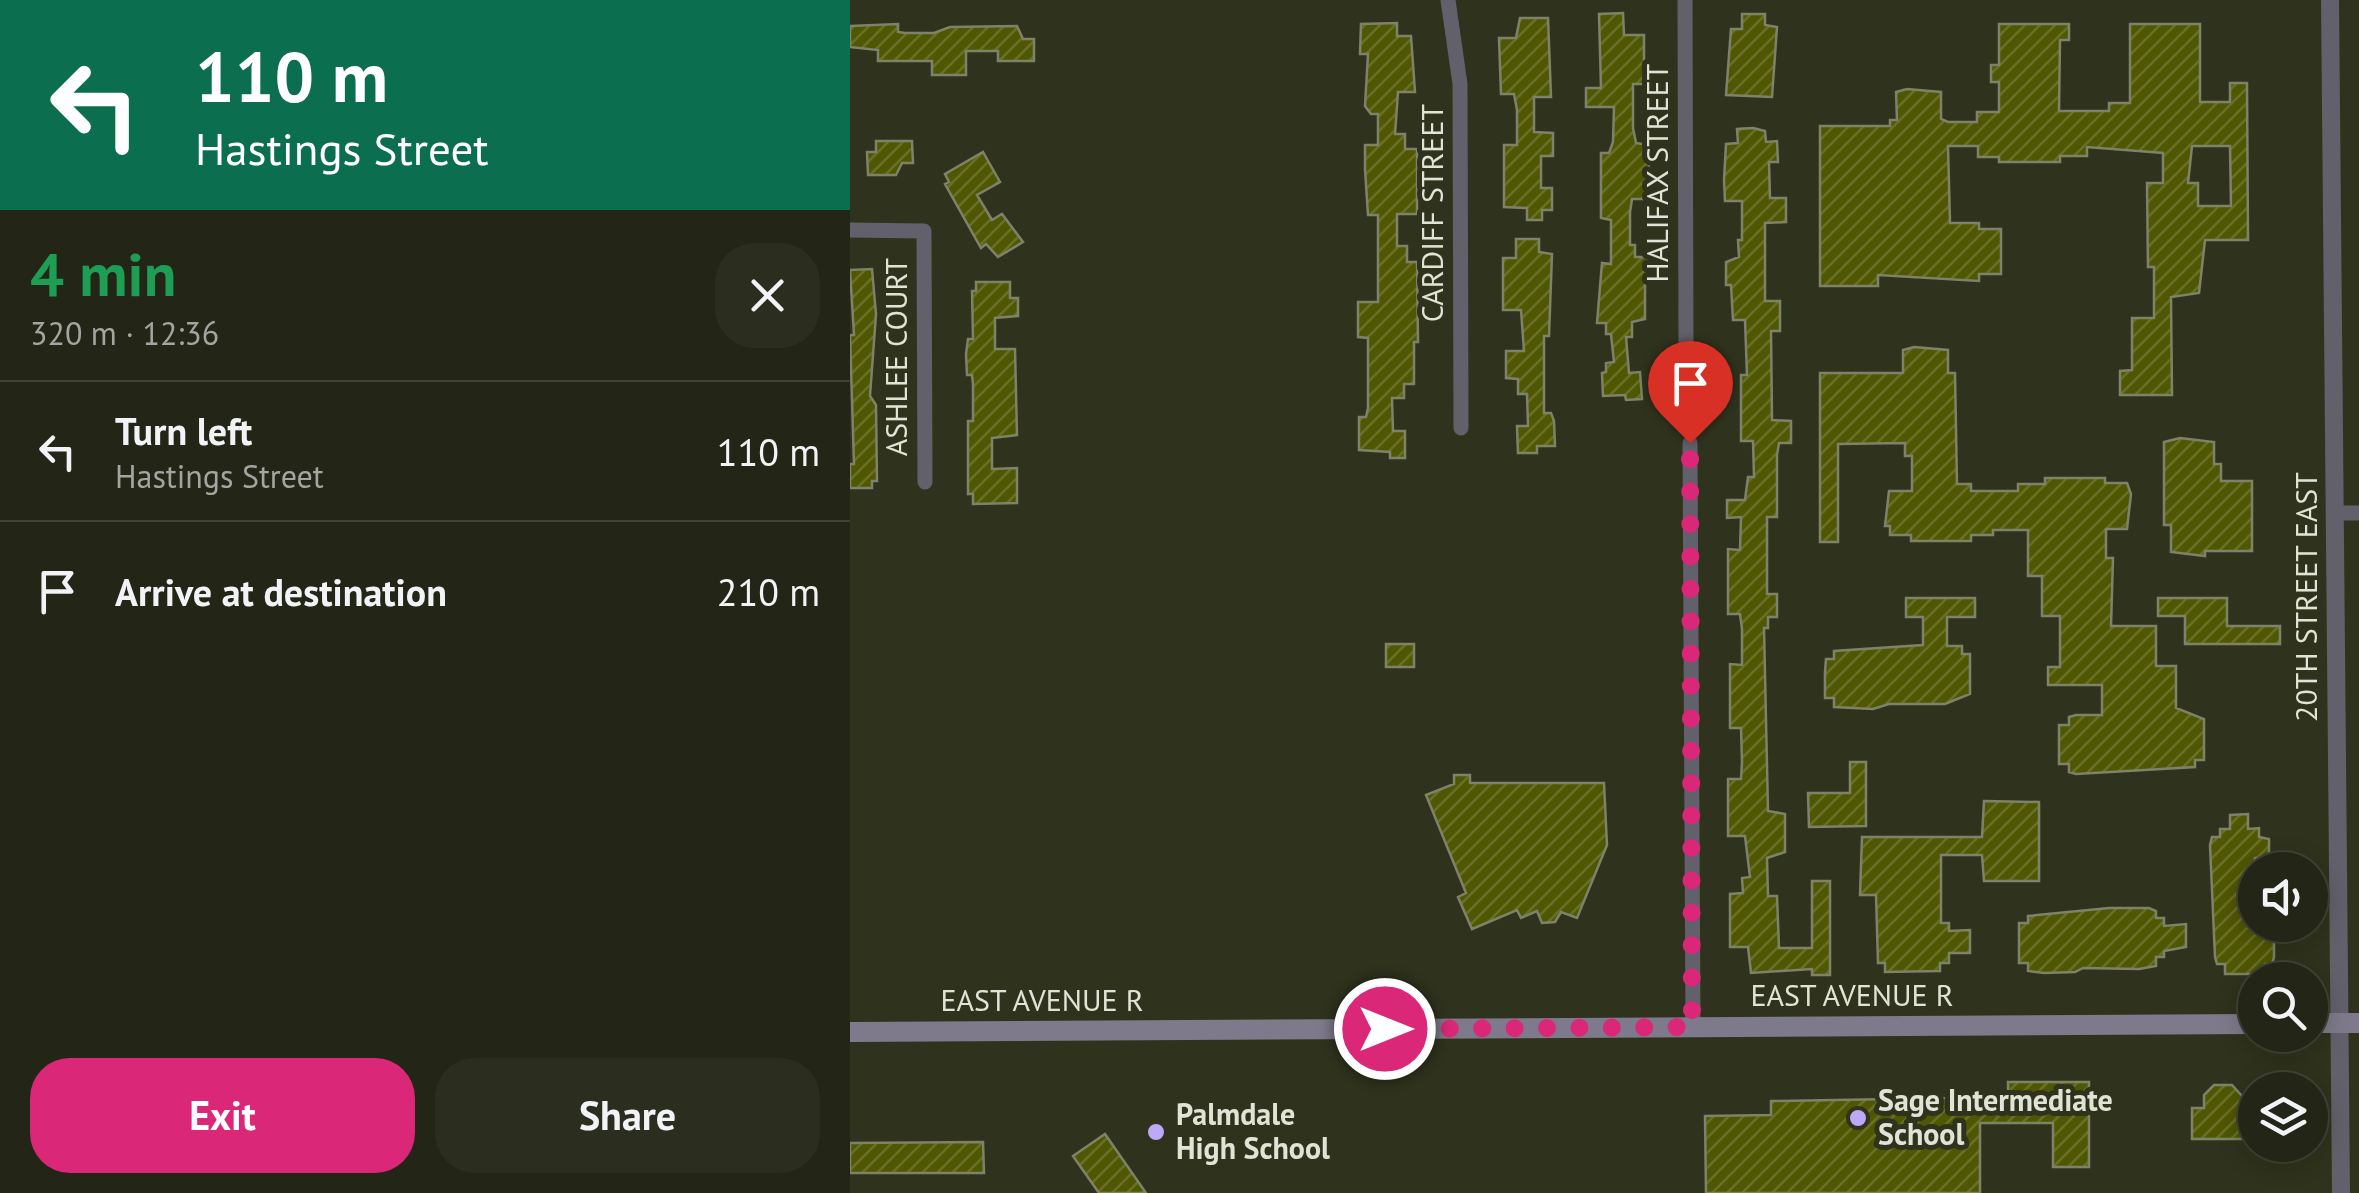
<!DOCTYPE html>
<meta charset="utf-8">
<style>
body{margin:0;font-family:"PT Sans",sans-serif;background:#2b2e1f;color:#f1f3f6;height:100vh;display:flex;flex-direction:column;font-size:38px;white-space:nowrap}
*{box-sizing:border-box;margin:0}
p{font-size:32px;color:#a3a5a1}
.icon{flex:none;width:55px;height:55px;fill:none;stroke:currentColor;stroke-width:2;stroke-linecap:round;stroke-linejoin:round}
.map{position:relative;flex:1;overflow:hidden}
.sheet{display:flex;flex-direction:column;background:#232616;width:850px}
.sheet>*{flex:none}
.hud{background:#0b6e4f;color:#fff;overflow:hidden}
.fabs{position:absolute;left:1388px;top:852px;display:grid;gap:20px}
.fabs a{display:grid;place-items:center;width:90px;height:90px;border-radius:50%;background:#232616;box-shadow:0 5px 25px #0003,0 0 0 2px #404335;font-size:50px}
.pin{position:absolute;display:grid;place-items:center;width:85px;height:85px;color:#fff;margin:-102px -42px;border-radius:50% 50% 50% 0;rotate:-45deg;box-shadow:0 0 10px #0007}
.pin .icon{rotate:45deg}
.me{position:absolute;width:110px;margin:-55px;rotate:90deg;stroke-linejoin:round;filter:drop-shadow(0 0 8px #0008)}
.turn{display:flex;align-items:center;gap:35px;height:210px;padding:0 30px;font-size:45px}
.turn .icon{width:130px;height:130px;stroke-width:2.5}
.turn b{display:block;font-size:70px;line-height:85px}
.round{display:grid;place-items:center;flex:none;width:105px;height:105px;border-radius:40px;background:#2b2e1f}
.head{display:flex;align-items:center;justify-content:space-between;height:170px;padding:0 30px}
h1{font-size:60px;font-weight:700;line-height:75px;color:#1e9e55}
.primary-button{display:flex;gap:20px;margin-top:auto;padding:20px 30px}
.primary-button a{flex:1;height:115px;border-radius:40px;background:#db2777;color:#fff;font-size:40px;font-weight:700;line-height:115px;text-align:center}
.primary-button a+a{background:#2b2e1f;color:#f1f3f6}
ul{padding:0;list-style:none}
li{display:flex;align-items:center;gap:30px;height:140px;padding:0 30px;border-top:2px solid #404335}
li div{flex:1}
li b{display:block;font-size:38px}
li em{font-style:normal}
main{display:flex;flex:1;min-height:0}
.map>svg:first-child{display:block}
.building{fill:url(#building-hatch);stroke:#7d8269;stroke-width:2.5;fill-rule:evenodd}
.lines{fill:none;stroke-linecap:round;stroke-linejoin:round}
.minor{stroke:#62606a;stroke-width:15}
.tertiary{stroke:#62606a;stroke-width:18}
.secondary{stroke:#7e7a8b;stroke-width:20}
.route{stroke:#db2777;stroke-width:18;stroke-dasharray:0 32.4}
.poi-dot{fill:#bda9f5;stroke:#2f331d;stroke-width:4}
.labels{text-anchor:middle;stroke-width:10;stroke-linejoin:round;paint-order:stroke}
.street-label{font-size:30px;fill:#e0e3d5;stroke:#2f331d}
.poi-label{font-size:30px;font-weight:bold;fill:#e0e3d5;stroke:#2f331d;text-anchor:start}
</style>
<main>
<section class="sheet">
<div class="hud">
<div class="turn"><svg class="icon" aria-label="left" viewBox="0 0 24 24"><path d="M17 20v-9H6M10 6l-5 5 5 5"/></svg><div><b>110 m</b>Hastings Street</div></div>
</div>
<div class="head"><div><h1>4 min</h1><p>320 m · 12:36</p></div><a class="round"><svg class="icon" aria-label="close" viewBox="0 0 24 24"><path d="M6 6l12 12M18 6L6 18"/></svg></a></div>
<ul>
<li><svg class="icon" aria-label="left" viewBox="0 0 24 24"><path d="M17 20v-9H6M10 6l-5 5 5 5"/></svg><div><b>Turn left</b><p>Hastings Street</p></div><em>110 m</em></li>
<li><svg class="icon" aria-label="arrive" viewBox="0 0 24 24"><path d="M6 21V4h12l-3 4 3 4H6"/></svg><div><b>Arrive at destination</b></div><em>210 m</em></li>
</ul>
<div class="primary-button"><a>Exit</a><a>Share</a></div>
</section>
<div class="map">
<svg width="1509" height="1193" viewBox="0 0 1509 1193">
<defs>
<pattern id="building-hatch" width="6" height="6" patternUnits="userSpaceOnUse" patternTransform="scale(2.5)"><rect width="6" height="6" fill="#505702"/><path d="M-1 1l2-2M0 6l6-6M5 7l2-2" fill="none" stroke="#696f26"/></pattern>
</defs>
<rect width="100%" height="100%" fill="#2f331d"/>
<path class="building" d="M 773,13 L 774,35 L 794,35 L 794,68 L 800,68 L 800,84 L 783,84 L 783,128 L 786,143 L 798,145 L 800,199 L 782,199 L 780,212 L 780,245 L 785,245 L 785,257 L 799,257 L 799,283 L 795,283 L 795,319 L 782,322 L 782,337 L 776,337 L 779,373 L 790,372 L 792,399 L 776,400 L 775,395 L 753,396 L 752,373 L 756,372 L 756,363 L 764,362 L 761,334 L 756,334 L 756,323 L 747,323 L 752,263 L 761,264 L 761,220 L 751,218 L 751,153 L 759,153 L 763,142 L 764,107 L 736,107 L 736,88 L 751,88 L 749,14 Z
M 892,14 L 915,14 L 915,25 L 927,27 L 922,97 L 876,95 L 881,29 L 892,29 Z
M 670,18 L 698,18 L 701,97 L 684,97 L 684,132 L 703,133 L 703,156 L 691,156 L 691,188 L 702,188 L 702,210 L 692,210 L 692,220 L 677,220 L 677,208 L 654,207 L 654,145 L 667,145 L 667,110 L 664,94 L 651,94 L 649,38 L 666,38 Z
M 547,23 L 547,36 L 561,36 L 565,92 L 548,92 L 545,134 L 555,134 L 555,149 L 567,149 L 567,214 L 547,214 L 547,246 L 557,246 L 557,262 L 567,262 L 568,342 L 564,342 L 564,384 L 554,384 L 554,398 L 542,398 L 543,431 L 555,431 L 555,458 L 540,458 L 540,452 L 509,450 L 509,417 L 516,417 L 518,408 L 518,338 L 508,337 L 508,302 L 528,302 L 528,215 L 518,215 L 515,169 L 515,145 L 528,145 L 528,114 L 521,114 L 515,106 L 518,54 L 510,54 L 511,24 Z
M 48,24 L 48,32 L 55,33 L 84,33 L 100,27 L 167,26 L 173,39 L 184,39 L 184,61 L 148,61 L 148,51 L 116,51 L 116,75 L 82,75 L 82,61 L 28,61 L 28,50 L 0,47 L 0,26 Z
M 1149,24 L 1219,24 L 1219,40 L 1210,40 L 1209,111 L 1259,111 L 1259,103 L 1280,103 L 1280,24 L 1350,24 L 1350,102 L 1380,102 L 1380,83 L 1397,83 L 1398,240 L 1355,240 L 1349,293 L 1321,297 L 1322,395 L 1270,395 L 1270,371 L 1282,370 L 1282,318 L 1304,318 L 1304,267 L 1298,267 L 1297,183 L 1313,183 L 1313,153 L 1237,147 L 1237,156 L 1210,156 L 1210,162 L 1149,162 L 1149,157 L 1128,157 L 1128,146 L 1098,146 L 1100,223 L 1129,223 L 1129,229 L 1151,229 L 1151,274 L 1129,274 L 1129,281 L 1028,275 L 1028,286 L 970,286 L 970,126 L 1040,126 L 1040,120 L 1047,120 L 1046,92 L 1057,89 L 1091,92 L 1091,119 L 1098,122 L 1127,122 L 1127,112 L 1149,112 L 1149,82 L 1141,82 L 1141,65 L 1149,65 ZM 1342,146 L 1380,146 L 1381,206 L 1348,206 L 1348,183 L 1338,183 Z
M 903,128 L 915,131 L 916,142 L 927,141 L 928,162 L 919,162 L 920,198 L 936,198 L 936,222 L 915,223 L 915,301 L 930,301 L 930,331 L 921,331 L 922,420 L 941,421 L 941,443 L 929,443 L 927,455 L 927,517 L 917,517 L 917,594 L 927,594 L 927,617 L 918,617 L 918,628 L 914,628 L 918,811 L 935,814 L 935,852 L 917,858 L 918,896 L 927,896 L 929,948 L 962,948 L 962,881 L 980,881 L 980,975 L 962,975 L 962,969 L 901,973 L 898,947 L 880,947 L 880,894 L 893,893 L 892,878 L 900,877 L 895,836 L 878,836 L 878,779 L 891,779 L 892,762 L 891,728 L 880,728 L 880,664 L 892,665 L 892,629 L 890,614 L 878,614 L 878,549 L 890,550 L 891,517 L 877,518 L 877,500 L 895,500 L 898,477 L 904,477 L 903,441 L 891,441 L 891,375 L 897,375 L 895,320 L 883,320 L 881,285 L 876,285 L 876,262 L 889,257 L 888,240 L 892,240 L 892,201 L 875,201 L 874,180 L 876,144 L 888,143 L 887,129 Z
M 26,141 L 62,141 L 63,163 L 52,163 L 46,175 L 18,175 L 17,152 L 26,152 Z
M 133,152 L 150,182 L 127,195 L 142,220 L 152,214 L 173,242 L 148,257 L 136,244 L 131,248 L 95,184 L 99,182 L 95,174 Z
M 666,239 L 689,239 L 689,252 L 702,254 L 699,336 L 694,336 L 694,413 L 701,413 L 704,421 L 705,446 L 687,446 L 687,453 L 668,453 L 667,426 L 678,426 L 677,394 L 668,394 L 668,379 L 656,378 L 656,351 L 674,351 L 671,310 L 653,310 L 653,258 L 666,258 Z
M 22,269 L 26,314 L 20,396 L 26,405 L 27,481 L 22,481 L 22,488 L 0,488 L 0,464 L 4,464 L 0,335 L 4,335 L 0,270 Z
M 126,282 L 160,282 L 160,298 L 168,298 L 168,316 L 145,318 L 145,349 L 165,349 L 167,435 L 142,438 L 142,469 L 167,468 L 167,503 L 123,504 L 123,494 L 118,494 L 118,421 L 123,421 L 123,384 L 122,375 L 117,375 L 116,354 L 118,339 L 123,339 L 122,291 L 126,291 Z
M 1064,347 L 1098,350 L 1098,373 L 1105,373 L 1107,484 L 1121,484 L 1121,491 L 1168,491 L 1168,484 L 1195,484 L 1195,478 L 1255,478 L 1255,483 L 1277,483 L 1281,494 L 1277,529 L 1256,529 L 1256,558 L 1263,558 L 1261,626 L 1306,626 L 1306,666 L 1326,666 L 1326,708 L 1354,719 L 1354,760 L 1345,760 L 1345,767 L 1226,774 L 1219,772 L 1219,764 L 1209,764 L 1209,725 L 1219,725 L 1219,717 L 1226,715 L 1252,715 L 1252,685 L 1198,685 L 1198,667 L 1210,667 L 1210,616 L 1192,616 L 1192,576 L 1178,576 L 1178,530 L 1143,530 L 1143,535 L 1121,535 L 1121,541 L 1061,541 L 1061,535 L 1040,535 L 1040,526 L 1035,526 L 1039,491 L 1062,491 L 1062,456 L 1055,456 L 1055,443 L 988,444 L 988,542 L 970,542 L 970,373 L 1053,373 L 1053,350 Z
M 1330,438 L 1364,442 L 1364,464 L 1371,464 L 1371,481 L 1402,481 L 1402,551 L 1355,551 L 1355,556 L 1321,552 L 1321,525 L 1314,525 L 1314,442 Z
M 1056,598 L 1125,598 L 1125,617 L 1097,617 L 1097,646 L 1112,646 L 1112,654 L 1120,654 L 1120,694 L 1095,704 L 1039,704 L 1023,709 L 984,707 L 984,698 L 975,698 L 975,672 L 976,659 L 984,659 L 984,651 L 1073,645 L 1073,617 L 1056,617 Z
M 1308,598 L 1377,598 L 1377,626 L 1430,626 L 1430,644 L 1335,644 L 1335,616 L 1308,616 Z
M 536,644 L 564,644 L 564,667 L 536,667 Z
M 1000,762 L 1016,762 L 1016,826 L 959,827 L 958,793 L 1000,793 Z
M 604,775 L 620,775 L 620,783 L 754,783 L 757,845 L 727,918 L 711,912 L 705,922 L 692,923 L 687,911 L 671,918 L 667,910 L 622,929 L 608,897 L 616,893 L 576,795 L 604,784 Z
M 1134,801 L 1189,802 L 1189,881 L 1134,881 L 1132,855 L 1091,855 L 1091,923 L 1099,923 L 1099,931 L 1120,930 L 1120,953 L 1099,953 L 1099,963 L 1090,963 L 1090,971 L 1035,972 L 1035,963 L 1028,963 L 1026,895 L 1010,895 L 1012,837 L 1132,837 Z
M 1398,814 L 1398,829 L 1409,828 L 1409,837 L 1419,839 L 1419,858 L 1405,858 L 1405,925 L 1424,925 L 1424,957 L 1422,964 L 1415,964 L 1415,974 L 1375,974 L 1375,964 L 1367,964 L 1365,957 L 1360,845 L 1362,837 L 1370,837 L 1370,829 L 1380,829 L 1380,815 Z
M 1259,908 L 1299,908 L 1306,911 L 1306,918 L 1314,918 L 1314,926 L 1336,924 L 1336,947 L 1314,951 L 1314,957 L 1306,957 L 1306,966 L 1289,969 L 1233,968 L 1225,972 L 1194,973 L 1178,971 L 1178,963 L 1169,963 L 1169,923 L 1178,923 L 1178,916 Z
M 1158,1082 L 1239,1082 L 1239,1167 L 1203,1167 L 1203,1123 L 1130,1123 L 1130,1193 L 856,1193 L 855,1116 L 921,1115 L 921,1101 L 1158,1097 Z
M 1364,1085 L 1382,1085 L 1392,1096 L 1392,1108 L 1402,1108 L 1402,1139 L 1342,1139 L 1342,1108 L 1354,1108 L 1354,1095 Z
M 255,1134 L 296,1193 L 249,1193 L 223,1156 Z
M 133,1142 L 134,1173 L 0,1173 L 0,1143 Z"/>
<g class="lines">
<path class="minor" d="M 598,0 L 610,84 L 611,428
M 835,0 L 836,345
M 0,230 L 74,231 L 75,482
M 840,443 L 843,1027
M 1484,513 L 1509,513"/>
<path class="tertiary" d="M 1480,0 L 1491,1193"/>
<path class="secondary" d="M 1460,1023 L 1509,1023
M 0,1032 L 1405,1024"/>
</g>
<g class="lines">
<path class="route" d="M 535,1029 L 842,1027 L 840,443"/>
</g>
<g class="poi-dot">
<circle cx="1008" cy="1118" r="10"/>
<circle cx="306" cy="1132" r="10"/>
</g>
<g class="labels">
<g class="street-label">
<text transform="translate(808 173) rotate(-90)" y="10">HALIFAX STREET</text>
<text transform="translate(583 213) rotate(-90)" y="10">CARDIFF STREET</text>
<text transform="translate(47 357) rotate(-90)" y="10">ASHLEE COURT</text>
<text transform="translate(1457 597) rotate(-90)" y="10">20TH STREET EAST</text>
<text x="1002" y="1006">EAST AVENUE R</text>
<text x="192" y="1011">EAST AVENUE R</text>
</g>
<g class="poi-label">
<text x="1028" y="1111">Sage Intermediate<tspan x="1028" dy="34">School</tspan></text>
<text x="326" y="1125">Palmdale<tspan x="326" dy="34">High School</tspan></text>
</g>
</g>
</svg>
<div class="fabs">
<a><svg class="icon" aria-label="sound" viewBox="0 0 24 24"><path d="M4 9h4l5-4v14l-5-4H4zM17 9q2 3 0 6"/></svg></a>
<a><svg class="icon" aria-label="search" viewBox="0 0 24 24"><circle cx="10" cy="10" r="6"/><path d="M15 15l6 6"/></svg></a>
<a><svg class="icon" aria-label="layers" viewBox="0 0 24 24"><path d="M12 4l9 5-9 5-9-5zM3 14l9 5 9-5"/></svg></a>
</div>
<div class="pin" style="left:840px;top:443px;background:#d93025"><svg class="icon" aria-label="arrive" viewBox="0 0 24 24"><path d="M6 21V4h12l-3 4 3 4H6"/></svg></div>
<svg class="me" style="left:535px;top:1029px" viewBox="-20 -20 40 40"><circle r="17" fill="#db2777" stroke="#fff" stroke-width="3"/><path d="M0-11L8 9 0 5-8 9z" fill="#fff"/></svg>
</div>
</main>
